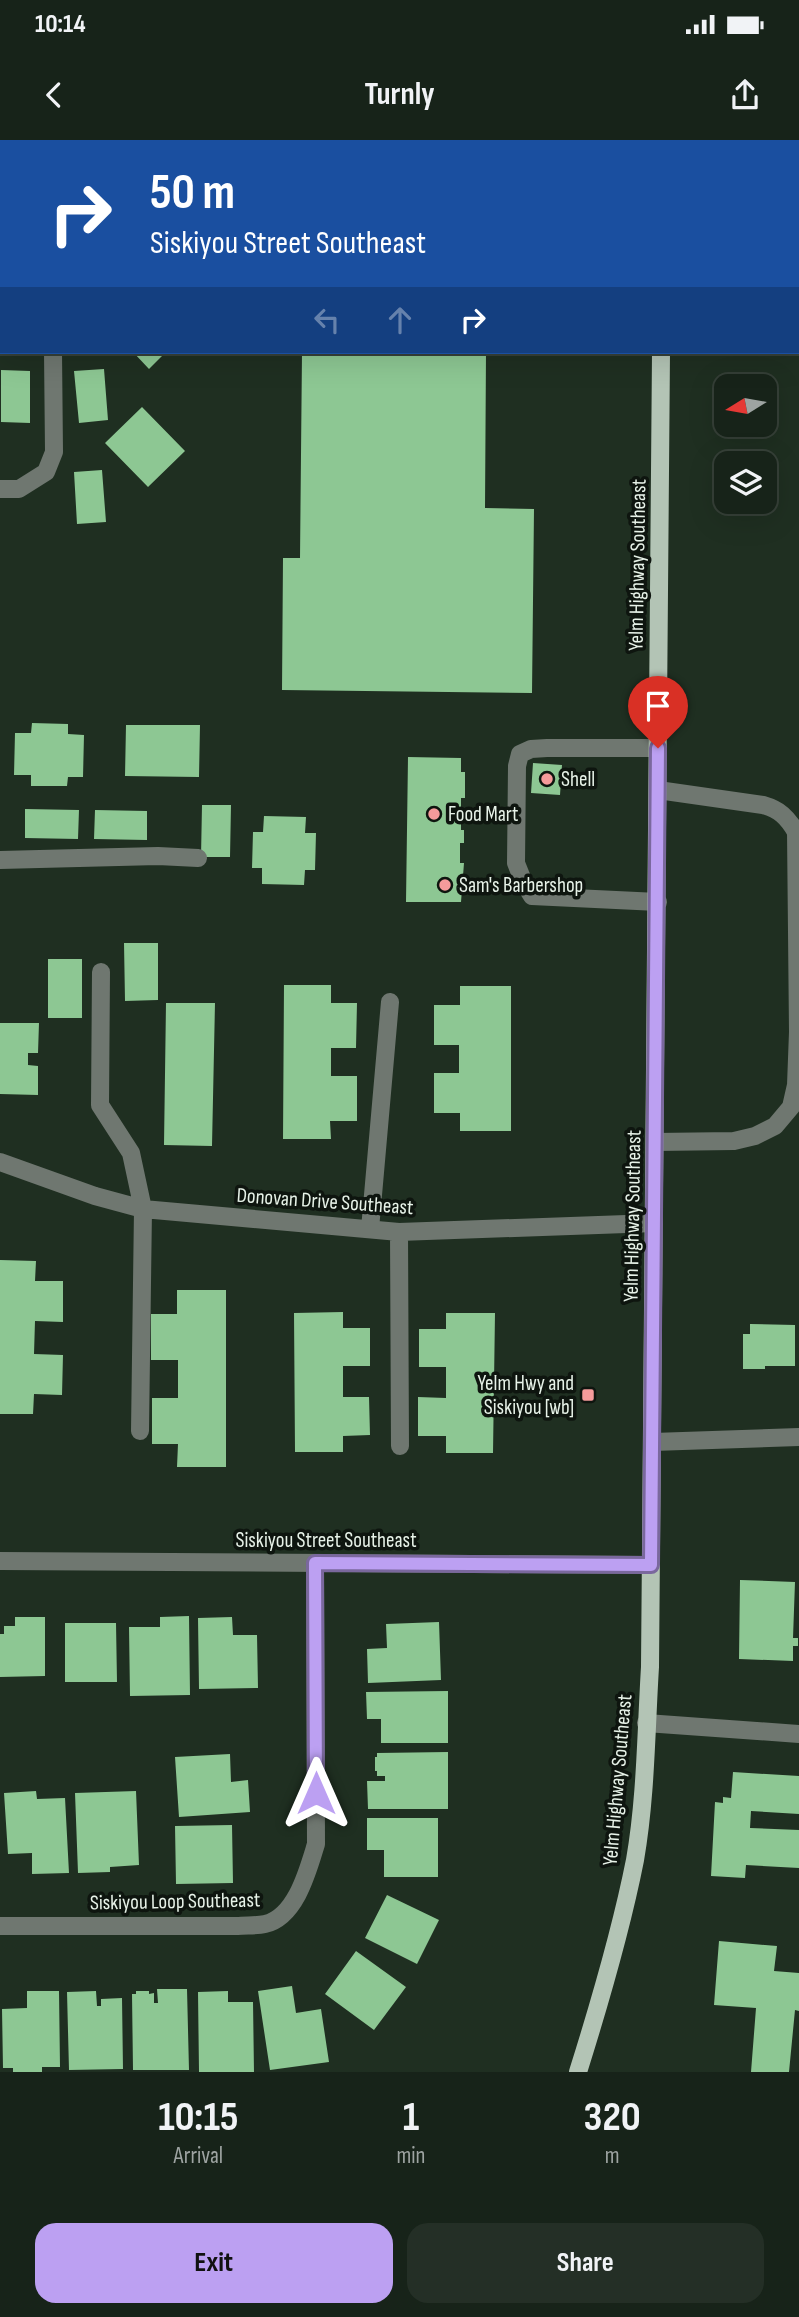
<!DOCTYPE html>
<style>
body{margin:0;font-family:"Sofia Sans Condensed",sans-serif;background:#242f26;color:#f1f3f6;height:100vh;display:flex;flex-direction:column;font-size:26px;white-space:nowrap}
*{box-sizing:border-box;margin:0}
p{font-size:23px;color:#9ea4a2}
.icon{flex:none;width:38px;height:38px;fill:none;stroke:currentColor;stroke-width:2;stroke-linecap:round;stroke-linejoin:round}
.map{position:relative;height:1932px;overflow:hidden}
.details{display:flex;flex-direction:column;background:#172319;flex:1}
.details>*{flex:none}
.hud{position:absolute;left:0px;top:0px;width:800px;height:214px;box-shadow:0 7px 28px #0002,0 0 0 2px #364038;background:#1a4fa0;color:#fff;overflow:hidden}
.needle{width:46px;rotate:259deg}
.controls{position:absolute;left:714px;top:234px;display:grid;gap:14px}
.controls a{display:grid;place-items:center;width:63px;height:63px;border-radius:14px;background:#172319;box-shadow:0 7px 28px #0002,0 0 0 2px #364038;font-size:35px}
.pin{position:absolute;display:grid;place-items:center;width:60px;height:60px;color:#fff;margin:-72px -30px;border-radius:50% 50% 50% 0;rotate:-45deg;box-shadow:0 0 7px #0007}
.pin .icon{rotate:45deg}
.me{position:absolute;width:77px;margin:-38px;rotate:0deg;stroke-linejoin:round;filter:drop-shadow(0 0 5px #0008)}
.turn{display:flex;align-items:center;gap:24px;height:147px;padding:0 35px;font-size:32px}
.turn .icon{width:91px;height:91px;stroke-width:2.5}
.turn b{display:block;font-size:49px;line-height:60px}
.lanes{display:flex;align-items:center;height:66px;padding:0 35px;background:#0003;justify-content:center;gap:35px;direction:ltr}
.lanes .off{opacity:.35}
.eta{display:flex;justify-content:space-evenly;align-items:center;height:119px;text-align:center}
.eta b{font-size:42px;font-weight:700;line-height:49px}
.button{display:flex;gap:14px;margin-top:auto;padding:14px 35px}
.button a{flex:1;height:80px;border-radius:21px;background:#bca0f2;color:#111;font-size:28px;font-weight:700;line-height:80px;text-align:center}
.button a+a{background:#242f26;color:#f1f3f6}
.status{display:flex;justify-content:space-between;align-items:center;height:49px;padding:0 35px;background:#172319;direction:ltr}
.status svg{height:19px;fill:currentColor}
header{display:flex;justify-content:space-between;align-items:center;height:91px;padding:0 35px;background:#172319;font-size:32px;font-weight:700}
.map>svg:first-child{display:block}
.building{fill:#8dc793}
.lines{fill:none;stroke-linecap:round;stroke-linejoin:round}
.minor{stroke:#6f7770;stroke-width:18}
.major{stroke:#b3c4b5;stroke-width:18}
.route-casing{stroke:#7a689d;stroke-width:18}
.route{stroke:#bca0f2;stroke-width:12}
.poi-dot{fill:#f59b9b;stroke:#0e150f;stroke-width:2.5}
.labels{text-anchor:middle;stroke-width:7;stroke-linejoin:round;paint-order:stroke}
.street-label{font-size:21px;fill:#e7f2e8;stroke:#0e150f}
.poi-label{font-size:21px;fill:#e7f2e8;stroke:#0e150f;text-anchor:start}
</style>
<div class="status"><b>10:14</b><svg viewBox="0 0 49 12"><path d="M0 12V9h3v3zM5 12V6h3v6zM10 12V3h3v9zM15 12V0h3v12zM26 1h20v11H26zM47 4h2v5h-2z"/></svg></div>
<header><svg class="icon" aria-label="back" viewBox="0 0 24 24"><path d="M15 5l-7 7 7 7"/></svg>Turnly<svg class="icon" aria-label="share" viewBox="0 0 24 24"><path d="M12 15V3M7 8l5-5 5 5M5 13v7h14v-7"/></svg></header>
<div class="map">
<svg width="799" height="1932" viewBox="0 0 799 1932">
<rect width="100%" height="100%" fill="#1f2f21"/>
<path class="building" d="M 133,212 L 166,212 L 149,229 Z
M 302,212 L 486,212 L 485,368 L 534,369 L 532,553 L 282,550 L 283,418 L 300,418 Z
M 104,229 L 108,280 L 79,283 L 74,231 Z
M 1,230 L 30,231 L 30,283 L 1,282 Z
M 142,267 L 185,311 L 148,347 L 105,303 Z
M 102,330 L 106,382 L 77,384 L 74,332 Z
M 32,583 L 68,584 L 68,594 L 84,595 L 83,637 L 68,637 L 67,646 L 31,646 L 31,635 L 14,635 L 15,593 L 31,593 Z
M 126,585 L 200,585 L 199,637 L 125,636 Z
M 408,617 L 461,618 L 461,632 L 465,632 L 465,658 L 461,658 L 461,690 L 464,690 L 464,703 L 460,703 L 460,723 L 464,723 L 461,762 L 406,762 Z
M 533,623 L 562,625 L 560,655 L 531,653 Z
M 202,665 L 231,665 L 230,717 L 201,717 Z
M 25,669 L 79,670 L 78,699 L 25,698 Z
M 95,670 L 147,671 L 147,700 L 94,699 Z
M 264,676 L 306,677 L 305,693 L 316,693 L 315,730 L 305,730 L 304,745 L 262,744 L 262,728 L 252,728 L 253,692 L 263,692 Z
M 124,803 L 158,803 L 158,860 L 125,861 Z
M 48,819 L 82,819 L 82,878 L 48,878 Z
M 284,845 L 331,845 L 331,863 L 357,863 L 356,908 L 331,908 L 331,936 L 357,936 L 357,981 L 330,981 L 331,999 L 283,999 Z
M 460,846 L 511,846 L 511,991 L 460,991 L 460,973 L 434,973 L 434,933 L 459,933 L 459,905 L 434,905 L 434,865 L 460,865 Z
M 166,863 L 215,863 L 212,1006 L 164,1005 Z
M 0,883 L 39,883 L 38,913 L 28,913 L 28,925 L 38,926 L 38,955 L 0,954 Z
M 0,1120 L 36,1121 L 35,1141 L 63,1141 L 63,1182 L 35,1181 L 34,1214 L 63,1215 L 62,1255 L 34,1254 L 33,1274 L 0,1274 Z
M 177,1150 L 226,1150 L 226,1327 L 177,1327 L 178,1304 L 152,1304 L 152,1258 L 178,1258 L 178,1220 L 151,1220 L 151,1174 L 177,1174 Z
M 343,1172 L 343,1188 L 370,1188 L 370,1226 L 343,1226 L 343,1257 L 369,1257 L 370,1295 L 343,1296 L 343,1312 L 295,1312 L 294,1173 Z
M 446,1173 L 495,1173 L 493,1313 L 446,1313 L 446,1296 L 418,1296 L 418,1257 L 446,1258 L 446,1227 L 419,1227 L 419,1189 L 446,1189 Z
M 750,1184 L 795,1185 L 795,1226 L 765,1226 L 765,1229 L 743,1229 L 743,1194 L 750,1194 Z
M 740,1440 L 795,1442 L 793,1498 L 798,1498 L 798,1506 L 793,1506 L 793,1521 L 739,1519 Z
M 189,1476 L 190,1555 L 130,1556 L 129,1487 L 160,1487 L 160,1477 Z
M 15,1477 L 45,1477 L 45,1536 L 0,1537 L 0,1494 L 4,1494 L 4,1486 L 15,1486 Z
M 232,1477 L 233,1495 L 257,1495 L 258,1548 L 199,1549 L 198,1478 Z
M 439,1482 L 441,1540 L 368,1543 L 367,1509 L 387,1508 L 386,1484 Z
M 65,1483 L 116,1483 L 117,1542 L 65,1542 Z
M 448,1551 L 448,1603 L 381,1603 L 381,1579 L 367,1579 L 366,1552 Z
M 448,1612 L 448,1669 L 368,1669 L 367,1641 L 385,1641 L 385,1636 L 377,1636 L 377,1631 L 375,1631 L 375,1617 L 377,1617 L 377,1613 Z
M 230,1614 L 231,1642 L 248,1640 L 250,1672 L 179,1677 L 175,1617 Z
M 733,1632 L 799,1636 L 799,1674 L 751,1671 L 750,1688 L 799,1690 L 799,1728 L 746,1725 L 745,1738 L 711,1736 L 715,1662 L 723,1663 L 723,1657 L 731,1658 Z
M 36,1651 L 37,1659 L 65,1658 L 69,1733 L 32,1734 L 32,1713 L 8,1714 L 4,1653 Z
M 136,1651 L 139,1725 L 110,1727 L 110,1732 L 78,1733 L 75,1653 Z
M 367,1678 L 438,1678 L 438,1737 L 384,1737 L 384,1710 L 367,1710 Z
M 232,1685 L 233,1743 L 176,1744 L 175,1686 Z
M 387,1755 L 439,1780 L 417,1824 L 365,1798 Z
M 719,1801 L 777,1806 L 774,1831 L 799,1833 L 799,1871 L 795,1870 L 789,1932 L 751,1932 L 756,1868 L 714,1865 Z
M 356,1811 L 406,1847 L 374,1890 L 325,1854 Z
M 292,1846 L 296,1873 L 321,1869 L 329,1922 L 270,1930 L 258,1851 Z
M 157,1849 L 187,1849 L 189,1930 L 133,1930 L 132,1854 L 136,1854 L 136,1851 L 149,1851 L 149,1854 L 154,1853 L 154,1863 L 158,1863 Z
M 27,1851 L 59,1851 L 60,1927 L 42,1927 L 42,1932 L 13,1932 L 13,1928 L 3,1928 L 2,1869 L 27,1868 Z
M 96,1851 L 97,1866 L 101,1866 L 101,1859 L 122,1858 L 123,1929 L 69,1930 L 67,1852 Z
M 228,1851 L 228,1862 L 253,1862 L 254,1932 L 199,1932 L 198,1852 Z"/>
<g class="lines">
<path class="minor" d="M 0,17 L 2,17
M 798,60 L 799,59
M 0,349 L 19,349 L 46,332 L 54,312 L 53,212
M 0,720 L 158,716 L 198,718
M 658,762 L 532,756 L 524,743 L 516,723 L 517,626 L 520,614 L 531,609 L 547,608 L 658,608
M 101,832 L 100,965 L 131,1013 L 143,1069 L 140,1291
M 655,1002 L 734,1001 L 755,996 L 775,986 L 791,967 L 796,945 L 798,892 L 796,692 C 787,677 780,670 763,665 L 658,650
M 0,1022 L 95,1056 L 143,1069 L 399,1092 L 654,1083
M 370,1089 L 390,862
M 399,1092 L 400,1306
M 653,1302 L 799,1297
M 0,1421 L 651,1425
M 646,1583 L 799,1594
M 0,1786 L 237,1786 C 246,1785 256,1786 265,1784 C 296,1777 308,1730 316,1704 L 315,1423"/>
<path class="major" d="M 664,2 L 664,0
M 578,1932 C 600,1862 621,1791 635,1720 C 646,1657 646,1591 650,1527 L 661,212"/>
</g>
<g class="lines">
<defs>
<path id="route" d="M 316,1653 L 315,1423 L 651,1425 L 658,608"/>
</defs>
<use href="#route" class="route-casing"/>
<use href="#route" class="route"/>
</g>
<g class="poi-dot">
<circle cx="547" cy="639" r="7"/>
<circle cx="434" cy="674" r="7"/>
<circle cx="445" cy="745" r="7"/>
<rect x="581" y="1248" width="14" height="14" rx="3.5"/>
</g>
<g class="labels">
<g class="street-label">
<text transform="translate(637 425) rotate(-89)" y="7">Yelm Highway Southeast</text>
<text transform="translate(325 1061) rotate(4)" y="7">Donovan Drive Southeast</text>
<text transform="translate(632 1076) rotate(-89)" y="7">Yelm Highway Southeast</text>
<text x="326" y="1407">Siskiyou Street Southeast</text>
<text transform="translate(617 1640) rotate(-85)" y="7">Yelm Highway Southeast</text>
<text transform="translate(175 1761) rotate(-1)" y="7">Siskiyou Loop Southeast</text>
</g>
<g class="poi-label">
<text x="561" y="646">Shell</text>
<text x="448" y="681">Food Mart</text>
<text x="459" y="752">Sam's Barbershop</text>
<text x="574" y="1250" text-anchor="end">Yelm Hwy and<tspan x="574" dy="24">Siskiyou [wb]</tspan></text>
</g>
</g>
</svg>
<div class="controls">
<a><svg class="needle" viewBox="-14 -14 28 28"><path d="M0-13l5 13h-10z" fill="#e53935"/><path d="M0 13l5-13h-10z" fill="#9ea4a2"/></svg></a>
<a><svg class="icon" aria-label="layers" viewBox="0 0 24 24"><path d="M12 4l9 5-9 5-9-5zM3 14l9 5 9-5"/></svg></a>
</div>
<div class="pin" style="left:658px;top:608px;background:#d93025"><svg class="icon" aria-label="arrive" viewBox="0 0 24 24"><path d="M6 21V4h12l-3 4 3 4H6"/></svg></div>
<svg class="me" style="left:316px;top:1653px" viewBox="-20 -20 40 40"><path d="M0-17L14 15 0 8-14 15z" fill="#bca0f2" stroke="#fff" stroke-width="4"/></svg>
<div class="hud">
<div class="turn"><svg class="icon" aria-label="right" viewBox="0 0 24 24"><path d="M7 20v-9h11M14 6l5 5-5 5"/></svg><div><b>50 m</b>Siskiyou Street Southeast</div></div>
<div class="lanes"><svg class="icon off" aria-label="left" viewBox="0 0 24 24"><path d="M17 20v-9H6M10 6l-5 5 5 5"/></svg><svg class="icon off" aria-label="ahead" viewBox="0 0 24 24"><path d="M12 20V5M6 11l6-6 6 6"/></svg><svg class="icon" aria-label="right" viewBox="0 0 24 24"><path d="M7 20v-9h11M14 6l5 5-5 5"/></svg></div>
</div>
</div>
<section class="details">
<div class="eta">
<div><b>10:15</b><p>Arrival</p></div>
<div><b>1</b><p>min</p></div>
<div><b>320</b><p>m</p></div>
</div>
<div class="button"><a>Exit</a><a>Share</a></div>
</section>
